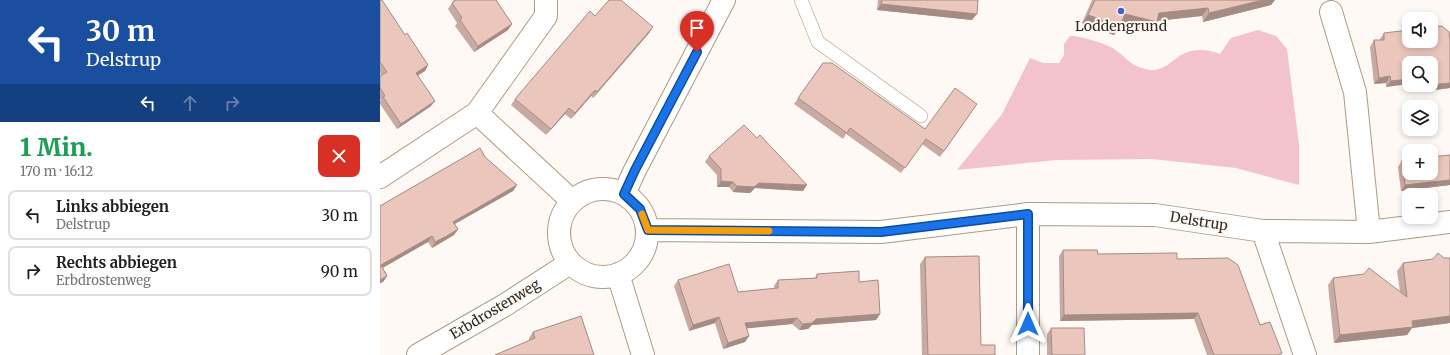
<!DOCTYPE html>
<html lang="de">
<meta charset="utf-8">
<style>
body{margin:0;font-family:Merriweather,serif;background:#f2f2f2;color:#202124;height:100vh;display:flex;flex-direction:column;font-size:15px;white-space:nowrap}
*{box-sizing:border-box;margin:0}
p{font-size:13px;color:#757577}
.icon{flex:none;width:22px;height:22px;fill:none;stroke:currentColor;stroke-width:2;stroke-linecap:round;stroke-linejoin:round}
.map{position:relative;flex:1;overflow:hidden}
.details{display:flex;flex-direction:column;background:#fff;width:380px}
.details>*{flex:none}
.hud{background:#1a4fa0;color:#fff;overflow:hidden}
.buttons{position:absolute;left:1022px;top:12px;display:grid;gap:8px}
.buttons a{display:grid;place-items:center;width:36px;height:36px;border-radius:8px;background:#fff;box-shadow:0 2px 6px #0003;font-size:20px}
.pin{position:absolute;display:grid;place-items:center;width:34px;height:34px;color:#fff;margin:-41px -17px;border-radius:50% 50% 50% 0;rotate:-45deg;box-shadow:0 0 4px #0007}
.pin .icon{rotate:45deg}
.me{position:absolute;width:44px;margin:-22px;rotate:0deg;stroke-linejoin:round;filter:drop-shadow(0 0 3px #0008)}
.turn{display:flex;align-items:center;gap:14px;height:84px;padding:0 20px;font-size:18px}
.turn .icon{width:52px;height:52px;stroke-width:2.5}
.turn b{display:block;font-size:28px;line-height:34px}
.lanes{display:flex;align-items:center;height:38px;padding:0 20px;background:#0003;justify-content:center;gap:20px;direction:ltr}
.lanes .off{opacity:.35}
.round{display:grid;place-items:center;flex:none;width:42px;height:42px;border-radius:8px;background:#f2f2f2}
.head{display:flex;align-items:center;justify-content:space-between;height:68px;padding:0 20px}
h1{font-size:24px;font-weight:800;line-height:30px;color:#1e9e55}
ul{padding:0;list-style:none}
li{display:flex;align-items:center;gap:12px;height:50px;margin:0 8px 6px;padding:0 12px;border:2px solid #e0e0e0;border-radius:8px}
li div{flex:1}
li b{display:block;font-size:15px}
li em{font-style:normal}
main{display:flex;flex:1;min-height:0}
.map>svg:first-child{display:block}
.green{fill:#f2c3cc}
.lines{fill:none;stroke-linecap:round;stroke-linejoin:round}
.service-casing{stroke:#b09981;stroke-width:14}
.minor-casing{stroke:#b09981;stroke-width:24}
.service{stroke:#fff;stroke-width:13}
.minor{stroke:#fff;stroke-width:22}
.wall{fill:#c9aaa2}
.shaded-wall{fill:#a48b84}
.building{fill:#eac6bc;stroke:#a48b84}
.route-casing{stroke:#114b97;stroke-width:10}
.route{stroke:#1a73e8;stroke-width:7}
.slow{stroke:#f59e0b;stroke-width:7}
.poi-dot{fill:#435ed1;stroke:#fef9f4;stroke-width:1.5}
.labels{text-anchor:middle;stroke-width:4;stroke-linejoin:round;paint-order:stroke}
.poi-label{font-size:14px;fill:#342a21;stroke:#fef9f4}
.street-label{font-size:14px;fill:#342a21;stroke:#fef9f4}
</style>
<main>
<section class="details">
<div class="hud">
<div class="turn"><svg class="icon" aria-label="left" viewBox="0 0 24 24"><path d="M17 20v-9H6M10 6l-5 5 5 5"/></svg><div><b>30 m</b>Delstrup</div></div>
<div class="lanes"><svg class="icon" aria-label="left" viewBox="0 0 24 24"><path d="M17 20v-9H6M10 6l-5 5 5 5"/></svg><svg class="icon off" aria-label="ahead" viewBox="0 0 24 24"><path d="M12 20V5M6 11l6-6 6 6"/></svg><svg class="icon off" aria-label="right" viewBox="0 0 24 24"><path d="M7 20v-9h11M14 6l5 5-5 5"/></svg></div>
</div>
<div class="head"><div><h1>1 Min.</h1><p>170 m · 16:12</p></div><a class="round" style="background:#d93025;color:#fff"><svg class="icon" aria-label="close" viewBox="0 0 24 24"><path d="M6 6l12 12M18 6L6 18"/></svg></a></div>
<ul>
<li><svg class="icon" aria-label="left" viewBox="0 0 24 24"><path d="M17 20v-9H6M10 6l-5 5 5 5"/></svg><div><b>Links abbiegen</b><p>Delstrup</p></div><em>30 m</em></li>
<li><svg class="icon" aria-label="right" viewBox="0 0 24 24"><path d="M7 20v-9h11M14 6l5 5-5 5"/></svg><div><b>Rechts abbiegen</b><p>Erbdrostenweg</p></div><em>90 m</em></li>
</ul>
</section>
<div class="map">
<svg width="1070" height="355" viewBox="0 0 1070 355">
<rect width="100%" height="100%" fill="#fef9f4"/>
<path class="green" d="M 878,30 L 896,36 L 907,49 L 919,145 L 919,185 L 856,168 L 772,159 L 677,160 L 577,170 L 622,114 L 650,58 L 663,63 L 679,63 L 684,55 L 684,44 L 690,36 C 701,36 729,44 737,51 C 751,62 752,67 771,70 C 783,71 792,61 801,55 C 814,48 826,49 840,54 L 851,38 Z"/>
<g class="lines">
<defs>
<path id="service" d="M 421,0 L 438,42 L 541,116"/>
<path id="minor" d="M 951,12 L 975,92 L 989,232
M 97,113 L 166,16 L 166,0
M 0,177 L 97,113 L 192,201
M179 233a44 44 0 1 1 88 0a44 44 0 1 1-88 0Z
M 244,194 L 255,170 L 344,0
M 267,230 L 501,232 L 648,214 L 775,215 L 883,231 L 989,232 L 1070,222
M 883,231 L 925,355
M 238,274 L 263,355
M 38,355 L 125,305 L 190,263
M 648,355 L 648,214"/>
</defs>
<use href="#service" class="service-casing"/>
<use href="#minor" class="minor-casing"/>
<use href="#service" class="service"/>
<use href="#minor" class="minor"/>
</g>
<path class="wall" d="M 0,0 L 25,35 L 48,65 L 45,71 L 38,75 L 51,106 L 17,129 L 0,104 L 0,101 L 1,100 L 0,99 L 0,76 L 1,75 L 0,73 Z
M 73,0 L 116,0 L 132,24 L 128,30 L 94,52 L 75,26 L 77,23 L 68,9 L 72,3 L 74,1 Z
M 498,0 L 598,0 L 592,20 L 497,10 Z
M 712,0 L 895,0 L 891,5 L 823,22 L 822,16 L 777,21 L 771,31 L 741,23 L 734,35 L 702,23 Z
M 215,16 L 273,27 L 269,33 L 213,98 L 211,96 L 191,119 L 185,114 L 166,135 L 131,105 L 135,99 Z
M 1004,33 L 1070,41 L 1070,88 L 1039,92 L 1038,85 L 1051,85 L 1051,63 L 1006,87 L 1006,83 L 994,84 L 990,47 L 994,40 L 1000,40 L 1000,39 Z
M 443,63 L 545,129 L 597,104 L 560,157 L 542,144 L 521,173 L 466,134 L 463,139 L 414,104 Z
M 100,148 L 105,157 L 137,185 L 133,191 L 75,224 L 78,229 L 74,235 L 52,248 L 48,242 L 3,268 L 7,276 L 3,282 L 0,283 L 0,206 Z
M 1070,155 L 1070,185 L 1021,191 L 1018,167 L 1022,160 Z
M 329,156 L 423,191 L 375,188 L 370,193 L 353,192 L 349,187 L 337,187 L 337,175 L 325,162 Z
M 683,250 L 718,254 L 797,259 L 880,325 L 902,353 L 901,355 L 827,355 L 814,319 L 680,321 L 679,256 Z
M 545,257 L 601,345 L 615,355 L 542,355 L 540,264 Z
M 1070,258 L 1070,323 L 1032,328 L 1027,335 L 954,343 L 948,285 L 953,278 L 1020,292 L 1017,271 L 1023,263 Z
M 437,274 L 479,282 L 500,314 L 496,320 L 432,325 L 428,329 L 419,330 L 412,324 L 366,328 L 369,336 L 365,342 L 343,349 L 335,323 L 309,331 L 294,286 L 298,280 L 358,292 L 394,289 L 394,286 L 398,280 L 435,278 Z
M 671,328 L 705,355 L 667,355 L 667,334 Z
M 153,332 L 214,355 L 149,340 L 149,338 Z"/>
<path class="shaded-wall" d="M 883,0 L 895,0 L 891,5 L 823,22 L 829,13 Z
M 501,4 L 597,14 L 592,20 L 497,10 Z
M 828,8 L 822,16 L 775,21 L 777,22 L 771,31 L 739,22 L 745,14 L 779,13 Z
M 708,15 L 740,26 L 734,35 L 702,23 Z
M 132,24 L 128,30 L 94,52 L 98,46 Z
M 273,27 L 269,33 L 213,98 L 217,92 Z
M 48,65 L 45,71 L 32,79 L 36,73 Z
M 1010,76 L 1006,83 L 994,84 L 999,78 Z
M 1029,79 L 1029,84 L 1006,87 L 1011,81 Z
M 1070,83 L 1070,88 L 1039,92 L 1043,86 Z
M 215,90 L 211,96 L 191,119 L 195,113 Z
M 55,101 L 51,106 L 17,129 L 21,124 Z
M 189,108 L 185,114 L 166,135 L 171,129 Z
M 1070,180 L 1070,185 L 1021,191 L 1025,185 Z
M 341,181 L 353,182 L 349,187 L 337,187 Z
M 379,183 L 427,185 L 423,191 L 375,188 L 370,193 L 353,192 L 357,186 Z
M 137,185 L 133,191 L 69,227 L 73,222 Z
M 78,229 L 74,235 L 52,248 L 55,242 Z
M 52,236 L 48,242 L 0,269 L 1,265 Z
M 7,276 L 3,282 L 0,283 L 0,280 Z
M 818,313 L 814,319 L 680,321 L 684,315 Z
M 500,314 L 496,320 L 432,325 L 428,329 L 419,330 L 423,324 L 436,319 Z
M 1070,316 L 1070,323 L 1032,328 L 1027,335 L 954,343 L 960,335 L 1032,321 Z
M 339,317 L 335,323 L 309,331 L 313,325 Z
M 417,318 L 412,324 L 361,329 L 365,323 Z
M 369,336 L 365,342 L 343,349 L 348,343 Z"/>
<path class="building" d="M 0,0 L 2,0 L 25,35 L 27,33 L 48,65 L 36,73 L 55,101 L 21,124 L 3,97 L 5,96 L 0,88 L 0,76 L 7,72 L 0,62 Z
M 76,0 L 116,0 L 132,24 L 98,46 L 80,20 L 82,18 L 72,3 Z
M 229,0 L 241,0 L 273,27 L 217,92 L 215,90 L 195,113 L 189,108 L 171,129 L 135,99 L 210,11 L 215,16 Z
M 502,0 L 598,0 L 597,14 L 501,4 Z
M 715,0 L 883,0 L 829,13 L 828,8 L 779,13 L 777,22 L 745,14 L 740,26 L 708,15 Z
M 1062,26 L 1069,32 L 1070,41 L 1070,83 L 1051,85 L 1051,63 L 1029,63 L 1029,79 L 1011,81 L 1010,76 L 999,78 L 994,40 L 1004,40 L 1004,33 L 1029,30 L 1029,41 L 1051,41 L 1051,27 Z
M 443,63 L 452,63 L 545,129 L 575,88 L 597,104 L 564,151 L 546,139 L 525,168 L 470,128 L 467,133 L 418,98 Z
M 364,125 L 377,138 L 380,135 L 427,185 L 379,183 L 374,187 L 357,186 L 353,182 L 341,181 L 341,169 L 329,156 Z
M 100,148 L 105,157 L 137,185 L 73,222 L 78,229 L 67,236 L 55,242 L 52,236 L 1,265 L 7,276 L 0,280 L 0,206 Z
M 1070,155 L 1070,180 L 1025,185 L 1022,160 L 1029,160 L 1029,173 L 1051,173 L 1051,157 Z
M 683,250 L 717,250 L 718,254 L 797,253 L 797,259 L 848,258 L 858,265 L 880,325 L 890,322 L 902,353 L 898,355 L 834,355 L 818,313 L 684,315 Z
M 1058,253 L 1064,258 L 1070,258 L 1070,316 L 1032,321 L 1033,327 L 960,335 L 953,278 L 984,274 L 989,268 L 1027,297 L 1023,263 L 1053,259 Z
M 599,256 L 601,345 L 615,345 L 615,355 L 548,355 L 545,257 Z
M 349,264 L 358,292 L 398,288 L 398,280 L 437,278 L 437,274 L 479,271 L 479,282 L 498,280 L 500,314 L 436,319 L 432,323 L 423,324 L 417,318 L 365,323 L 369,336 L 348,343 L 339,317 L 313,325 L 298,280 Z
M 201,316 L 214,355 L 115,355 L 155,338 L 153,332 Z
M 671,328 L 704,328 L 705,355 L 672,355 Z"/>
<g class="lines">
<defs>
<path id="route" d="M 317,52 L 255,170 L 244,194 L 260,209 L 268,230 L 501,232 L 648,214 L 648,324"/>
</defs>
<use href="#route" class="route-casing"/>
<use href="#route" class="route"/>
<path class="slow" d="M 262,214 L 268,230 L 389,231"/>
</g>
<circle class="poi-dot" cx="741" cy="11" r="4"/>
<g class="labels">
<g class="poi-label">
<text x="741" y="31">Loddengrund</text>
</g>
<g class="street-label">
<text transform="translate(819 221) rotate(9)" y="5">Delstrup</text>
<text transform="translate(115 309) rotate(-31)" y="5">Erbdrostenweg</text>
</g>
</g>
</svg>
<div class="buttons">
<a><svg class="icon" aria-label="sound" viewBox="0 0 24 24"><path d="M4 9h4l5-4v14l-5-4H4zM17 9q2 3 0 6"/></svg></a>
<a><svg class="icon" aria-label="search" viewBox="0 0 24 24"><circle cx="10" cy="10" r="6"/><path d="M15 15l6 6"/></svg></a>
<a><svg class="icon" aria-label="layers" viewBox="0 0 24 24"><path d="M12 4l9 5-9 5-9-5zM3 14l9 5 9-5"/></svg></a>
<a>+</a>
<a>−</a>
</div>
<div class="pin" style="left:317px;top:52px;background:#d93025"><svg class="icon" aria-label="arrive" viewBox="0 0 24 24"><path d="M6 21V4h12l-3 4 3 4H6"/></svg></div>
<svg class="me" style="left:648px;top:324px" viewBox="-20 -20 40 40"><path d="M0-17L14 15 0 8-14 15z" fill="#1a73e8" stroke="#fff" stroke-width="4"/></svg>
</div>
</main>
